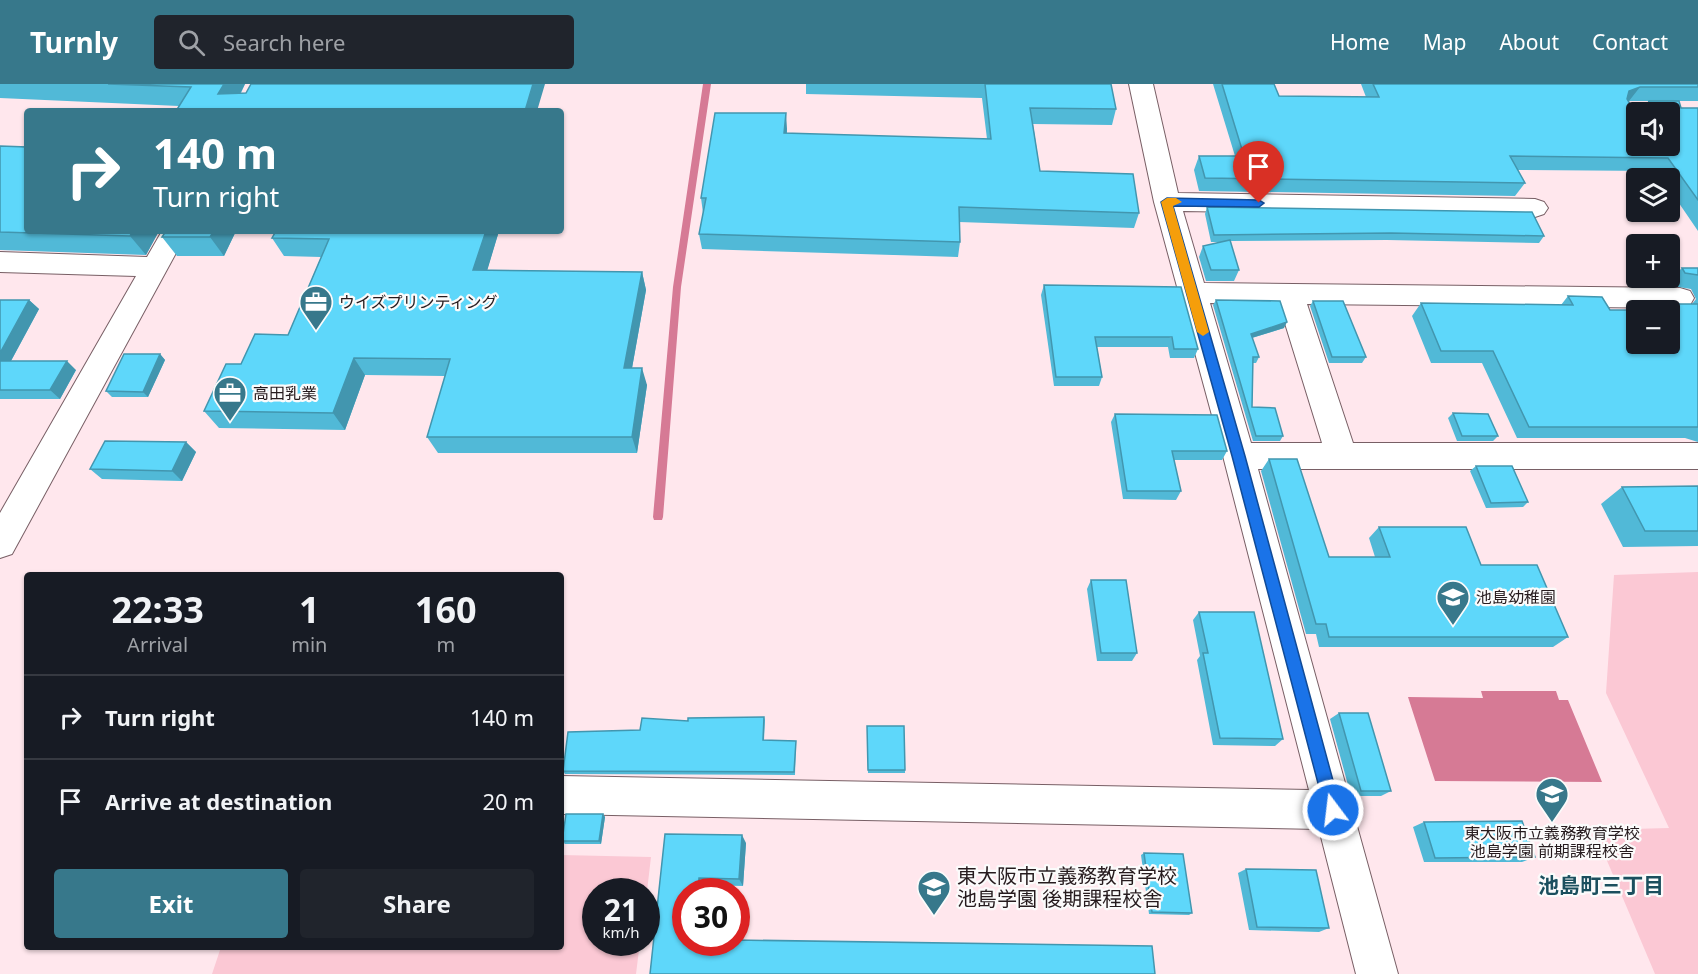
<!DOCTYPE html>
<meta charset="utf-8">
<style>
body{margin:0;font-family:"Noto Sans","Noto Sans JP",sans-serif;background:#20242c;color:#f1f3f6;height:100vh;display:flex;flex-direction:column;font-size:22px;white-space:nowrap}
*{box-sizing:border-box;margin:0}
p{font-size:20px;color:#9ea1a6}
.icon{flex:none;width:33px;height:33px;fill:none;stroke:currentColor;stroke-width:2;stroke-linecap:round;stroke-linejoin:round}
.map{position:relative;flex:1;overflow:hidden}
.sheet{position:absolute;left:24px;top:488px;width:540px;height:378px;display:flex;flex-direction:column;background:#171b24;border-radius:6px;box-shadow:0 2px 4px #0004}
.sheet>*{flex:none}
.banner{position:absolute;left:24px;top:24px;width:540px;height:126px;border-radius:6px;box-shadow:0 2px 4px #0004;background:#37788b;color:#fff;overflow:hidden}
.buttons{position:absolute;left:1626px;top:18px;display:grid;gap:12px}
.buttons a{display:grid;place-items:center;width:54px;height:54px;border-radius:6px;background:#171b24;box-shadow:0 2px 4px #0004;font-size:30px}
.speed{position:absolute;left:582px;top:794px;display:flex;gap:12px;font-size:30px;font-weight:700;text-align:center}
.speed>*{display:grid;place-content:center;width:78px;height:78px;border-radius:50%;background:#171b24;box-shadow:0 2px 4px #0004;line-height:1}
.speed small{font-size:15px;font-weight:400}
.speed .limit{border:9px solid #d22;background:#fff;color:#111}
.pin{position:absolute;display:grid;place-items:center;width:51px;height:51px;color:#fff;margin:-62px -26px;border-radius:50% 50% 50% 0;rotate:-45deg;box-shadow:0 0 6px #0007}
.pin .icon{rotate:45deg}
.me{position:absolute;width:66px;margin:-33px;rotate:345deg;stroke-linejoin:round;filter:drop-shadow(0 0 4px #0008)}
.turn{display:flex;align-items:center;gap:21px;height:126px;padding:0 30px;font-size:27px}
.turn .icon{width:78px;height:78px;stroke-width:2.5}
.turn b{display:block;font-size:42px;line-height:51px}
.eta{display:flex;justify-content:space-evenly;align-items:center;height:102px;text-align:center}
.eta b{font-size:36px;font-weight:700;line-height:42px}
.primary-button{display:flex;gap:12px;margin-top:auto;padding:12px 30px}
.primary-button a{flex:1;height:69px;border-radius:6px;background:#37788b;color:#fff;font-size:24px;font-weight:700;line-height:69px;text-align:center}
.primary-button a+a{background:#20242c;color:#f1f3f6}
ul{padding:0;list-style:none}
li{display:flex;align-items:center;gap:18px;height:84px;padding:0 30px;border-top:2px solid #363941}
li div{flex:1}
li b{display:block;font-size:22px}
li em{font-style:normal}
header{display:flex;align-items:center;gap:36px;box-sizing:border-box;height:84px;padding:0 30px;background:#37788b;color:#fff}
header strong{font-size:28px}
nav{display:flex;gap:33px;margin-inline-start:auto;font-size:21px}
.search{width:420px;height:54px;background:#20242c;display:flex;align-items:center;gap:15px;box-sizing:border-box;padding:0 21px;border-radius:6px;color:#9ea1a6;font-size:22px}
.map>svg:first-child{display:block}
.green{fill:#fbc8d4}
.water{fill:#d67a95}
.lines{fill:none;stroke-linecap:round;stroke-linejoin:round}
.stream{fill:#d67a95;fill-rule:evenodd}
.minor-casing{stroke:#785f65;stroke-width:2}
.minor{fill:#fff;fill-rule:evenodd}
.wall{fill:#51b9d7}
.shaded-wall{fill:#4296af}
.building{fill:#5ed7fa;stroke:#4296af;stroke-width:1.5;fill-rule:evenodd}
.route{fill:#1a73e8;stroke:#114b97;stroke-width:1.5}
.slow{fill:#f59e0b}
.labels{text-anchor:middle;stroke-width:4.5;stroke-linejoin:round;paint-order:stroke}
.poi-label{font-size:16px;fill:#261b1e;stroke:#fbfbfb;text-anchor:start}
.near-poi-label{font-size:20px;fill:#261b1e;stroke:#fbfbfb;text-anchor:start}
.near-neighbourhood-label{font-size:21px;font-weight:bold;fill:#1b4f5e;stroke:#fbfbfb}
</style>
<header>
<strong>Turnly</strong>
<div class="search"><svg class="icon" aria-label="search" viewBox="0 0 24 24"><circle cx="10" cy="10" r="6"/><path d="M15 15l6 6"/></svg>Search here</div>
<nav><a>Home</a><a>Map</a><a>About</a><a>Contact</a></nav>
</header>
<div class="map">
<svg width="1698" height="890" viewBox="0 0 1698 890">
<rect width="100%" height="100%" fill="#ffe7ed"/>
<path class="green" d="M 1698,488 L 1698,890 L 1655,890 L 1594,746 L 1669,744 L 1606,609 L 1614,491 Z
M 561,771 L 651,773 L 647,807 L 596,807 L 596,858 L 640,858 L 636,890 L 212,890 L 221,863 L 561,862 Z"/>
<path class="water" d="M 1481,607 L 1556,607 L 1559,616 L 1568,616 L 1602,698 L 1435,697 L 1408,613 L 1483,614 Z"/>
<g class="lines">
<path class="stream" d="M 703,0 L 711,0 L 681,203 L 663,433 L 662,436 L 654,436 L 653,433 L 673,203 Z"/>
<defs>
<path id="minor" d="M 1129,0 L 1153,0 L 1178,109 L 1535,115 L 1544,118 L 1548,124 L 1544,130 L 1535,133 L 1183,127 L 1204,199 L 1680,204 L 1690,207 L 1694,214 L 1690,221 L 1680,224 L 1307,220 L 1353,359 L 1698,359 L 1698,385 L 1258,385 L 1398,890 L 1356,890 L 1319,745 L 561,730 L 561,692 L 1309,706 L 1223,372 L 1154,118 ZM 1210,219 L 1279,220 L 1322,359 L 1251,359 Z
M 162,147 L 188,147 L 12,470 L 0,474 L 0,429 L 136,192 L 0,188 L 0,168 L 147,173 Z"/>
</defs>
<use href="#minor" class="minor-casing"/>
<use href="#minor" class="minor"/>
</g>
<path class="wall" d="M 0,0 L 245,0 L 241,9 L 545,0 L 179,22 L 0,14 Z
M 806,0 L 1111,0 L 1116,25 L 1112,41 L 1033,40 L 1040,87 L 1139,129 L 1134,144 L 959,138 L 960,158 L 958,173 L 702,165 L 699,150 L 703,129 L 701,114 L 787,45 L 787,50 L 987,55 L 982,14 L 806,10 Z
M 1213,0 L 1274,0 L 1279,12 L 1366,13 L 1361,0 L 1698,0 L 1698,17 L 1628,17 L 1630,20 L 1644,23 L 1649,17 L 1681,24 L 1698,24 L 1698,147 L 1670,106 L 1670,94 L 1661,94 L 1656,87 L 1517,86 L 1525,99 L 1515,112 L 1199,107 L 1194,86 L 1199,72 L 1235,72 Z
M 0,62 L 27,147 L 159,147 L 146,171 L 0,166 Z
M 1207,123 L 1544,152 L 1539,159 L 1387,156 L 1230,157 L 1239,186 L 1234,197 L 1206,197 L 1199,173 L 1203,162 L 1221,158 L 1211,158 L 1205,130 Z
M 166,147 L 236,147 L 224,172 L 177,172 L 162,153 Z
M 499,147 L 487,186 L 642,188 L 646,206 L 632,284 L 647,301 L 637,369 L 438,369 L 427,353 L 445,292 L 365,291 L 345,346 L 219,344 L 204,327 L 241,280 L 288,251 L 321,173 L 284,172 L 272,154 Z
M 1682,184 L 1698,184 L 1698,358 L 1685,354 L 1517,354 L 1482,279 L 1431,279 L 1412,232 L 1421,219 L 1561,221 L 1568,212 L 1610,226 L 1666,226 L 1673,220 L 1692,220 L 1696,215 L 1691,205 L 1672,202 L 1669,196 Z
M 1044,201 L 1198,265 L 1194,274 L 1170,274 L 1168,263 L 1097,263 L 1102,293 L 1099,302 L 1054,302 L 1041,211 Z
M 0,216 L 29,216 L 39,225 L 11,277 L 76,286 L 60,315 L 0,315 Z
M 1216,216 L 1284,244 L 1252,254 L 1259,273 L 1256,279 L 1253,279 L 1252,323 L 1283,352 L 1280,357 L 1253,357 L 1213,221 Z
M 1313,217 L 1366,273 L 1362,279 L 1329,279 L 1310,222 Z
M 160,270 L 165,276 L 148,313 L 112,313 L 106,307 Z
M 1453,329 L 1498,352 L 1493,357 L 1457,357 L 1448,334 Z
M 1115,330 L 1227,367 L 1222,376 L 1174,376 L 1181,407 L 1176,416 L 1123,415 L 1111,338 Z
M 186,358 L 196,368 L 182,397 L 102,395 L 90,385 Z
M 1269,375 L 1329,473 L 1375,473 L 1369,454 L 1379,443 L 1481,481 L 1568,553 L 1553,563 L 1319,563 L 1316,550 L 1306,550 L 1261,387 Z
M 1476,382 L 1528,418 L 1523,423 L 1486,424 L 1470,387 Z
M 1698,402 L 1698,462 L 1623,463 L 1601,420 L 1622,403 Z
M 1091,496 L 1137,569 L 1132,577 L 1097,577 L 1087,505 Z
M 1199,528 L 1283,655 L 1275,662 L 1213,661 L 1197,576 L 1200,572 L 1193,536 Z
M 1339,629 L 1391,707 L 1381,712 L 1351,712 L 1330,635 Z
M 764,633 L 765,636 L 764,656 L 796,657 L 795,691 L 565,690 L 563,687 L 640,646 L 688,637 Z
M 867,642 L 905,686 L 905,689 L 868,689 Z
M 603,730 L 605,733 L 601,760 L 565,760 L 562,757 Z
M 1424,738 L 1535,773 L 1522,778 L 1424,778 L 1413,743 Z
M 665,750 L 746,759 L 743,802 L 704,801 L 704,807 L 686,807 L 650,890 Z
M 1144,769 L 1192,829 L 1189,831 L 1149,830 L 1141,771 Z
M 1246,785 L 1329,844 L 1319,848 L 1249,846 L 1238,789 Z"/>
<path class="shaded-wall" d="M 224,0 L 245,0 L 231,27 L 218,10 Z
M 533,0 L 545,0 L 537,27 L 525,27 Z
M 1640,3 L 1629,17 L 1619,21 L 1629,7 Z
M 786,29 L 787,45 L 785,65 L 784,49 Z
M 133,147 L 159,147 L 146,171 L 130,152 Z
M 214,147 L 236,147 L 224,172 L 210,153 Z
M 486,147 L 499,147 L 482,204 L 473,186 Z
M 642,188 L 646,206 L 629,301 L 624,284 Z
M 29,216 L 39,225 L 6,286 L 0,281 L 0,269 Z
M 1287,238 L 1284,244 L 1248,255 L 1251,250 Z
M 160,270 L 165,276 L 148,313 L 143,308 Z
M 354,274 L 365,291 L 345,346 L 333,329 Z
M 67,277 L 76,286 L 60,315 L 50,306 Z
M 642,284 L 647,301 L 637,369 L 632,353 Z
M 186,358 L 196,368 L 182,397 L 172,387 Z
M 603,730 L 605,733 L 601,760 L 599,757 Z
M 742,751 L 746,759 L 743,802 L 739,795 Z
M 699,794 L 704,801 L 704,807 L 698,807 Z"/>
<path class="building" d="M 108,0 L 224,0 L 218,10 L 246,9 L 251,0 L 533,0 L 525,27 L 176,27 L 191,3 Z
M 985,0 L 1111,0 L 1116,25 L 1030,24 L 1040,87 L 1133,90 L 1139,129 L 959,123 L 960,158 L 699,150 L 706,114 L 701,114 L 715,29 L 786,29 L 784,49 L 991,55 Z
M 1222,0 L 1274,0 L 1279,12 L 1379,13 L 1373,0 L 1698,0 L 1698,3 L 1640,3 L 1629,7 L 1627,15 L 1630,20 L 1646,24 L 1649,17 L 1679,17 L 1681,24 L 1698,24 L 1698,116 L 1668,74 L 1510,72 L 1525,99 L 1205,94 L 1199,72 L 1244,72 ZM 1636,28 L 1670,28 L 1670,62 L 1636,62 Z
M 0,62 L 27,63 L 27,147 L 133,147 L 130,152 L 0,148 Z
M 1207,123 L 1532,128 L 1544,152 L 1391,149 L 1214,151 Z
M 166,147 L 214,147 L 210,153 L 162,153 Z
M 276,147 L 486,147 L 473,186 L 642,188 L 624,284 L 642,284 L 632,353 L 427,353 L 450,275 L 354,274 L 333,329 L 204,327 L 226,280 L 241,280 L 255,250 L 288,251 L 329,155 L 272,154 Z
M 1230,156 L 1239,186 L 1211,186 L 1203,162 Z
M 1682,184 L 1698,184 L 1698,191 L 1685,189 Z
M 1044,201 L 1181,203 L 1198,265 L 1174,265 L 1172,253 L 1095,253 L 1102,293 L 1056,293 Z
M 1568,212 L 1602,213 L 1610,226 L 1677,226 L 1673,220 L 1698,220 L 1698,343 L 1529,343 L 1493,267 L 1441,267 L 1421,219 L 1573,221 ZM 1636,226 L 1670,226 L 1670,260 L 1636,260 Z
M 0,216 L 29,216 L 0,269 Z
M 1216,216 L 1280,217 L 1287,238 L 1251,250 L 1259,273 L 1253,273 L 1252,323 L 1275,324 L 1283,352 L 1256,352 Z
M 1313,217 L 1343,217 L 1366,273 L 1332,273 Z
M 124,270 L 160,270 L 143,308 L 106,307 Z
M 0,277 L 67,277 L 50,306 L 0,306 Z
M 1453,329 L 1488,330 L 1498,352 L 1462,352 Z
M 1115,330 L 1217,331 L 1227,367 L 1172,367 L 1181,407 L 1127,407 Z
M 105,357 L 186,358 L 172,387 L 90,385 Z
M 1269,375 L 1297,375 L 1329,473 L 1390,473 L 1379,443 L 1466,443 L 1481,481 L 1537,481 L 1568,553 L 1329,553 L 1326,540 L 1316,540 Z
M 1476,382 L 1512,382 L 1528,418 L 1491,419 Z
M 1698,402 L 1698,447 L 1645,447 L 1622,403 Z
M 1091,496 L 1126,496 L 1137,569 L 1101,569 Z
M 1199,528 L 1254,528 L 1283,655 L 1220,654 L 1203,569 L 1208,569 Z
M 1339,629 L 1368,629 L 1391,707 L 1361,707 Z
M 764,633 L 763,656 L 796,657 L 794,688 L 563,687 L 568,648 L 640,646 L 642,634 L 688,637 L 688,634 Z
M 867,642 L 904,642 L 905,686 L 868,686 Z
M 566,730 L 603,730 L 599,757 L 562,757 Z
M 1522,737 L 1535,773 L 1435,774 L 1424,738 Z
M 665,750 L 742,751 L 739,795 L 699,794 L 698,807 L 686,807 L 686,858 L 736,858 L 736,856 L 1152,862 L 1155,890 L 650,890 Z
M 1144,769 L 1183,770 L 1192,829 L 1152,828 Z
M 1246,785 L 1316,786 L 1329,844 L 1257,843 Z"/>
<path class="route" d="M 1167,114 L 1259,116 L 1264,119 L 1259,123 L 1173,122 L 1245,372 L 1341,726 L 1339,732 L 1333,734 L 1328,732 L 1325,726 L 1232,372 L 1161,118 Z"/>
<path class="slow" d="M 1176,114 L 1182,118 L 1173,122 L 1209,248 L 1203,252 L 1197,248 L 1161,118 L 1167,114 Z"/>
<defs>
<symbol id="office-pin" viewBox="-11 -11 22 30"><path d="M0 17L-7.5 6A9.5 9.5 0 1 1 7.5 6Z" fill="#37788b" stroke="#fbfbfb"/><path d="M-6-3h4V-5.5h4V-3h4V5H-6ZM-1-4.5V-3h2v-1.5ZM-6 0V1H6V0Z" fill="#fff"/></symbol>
<symbol id="school-pin" viewBox="-11 -11 22 30"><path d="M0 17L-7.5 6A9.5 9.5 0 1 1 7.5 6Z" fill="#37788b" stroke="#fbfbfb"/><path d="M0-5L7-2L0 1L-7-2ZM-4 1L0 2.5L4 1V4Q0 6-4 4Z" fill="#fff"/></symbol>
</defs>
<g fill-rule="evenodd">
<use href="#office-pin" x="297" y="199" width="38" height="52"/>
<use href="#office-pin" x="211" y="290" width="38" height="52"/>
<use href="#school-pin" x="1434" y="494" width="38" height="52"/>
<use href="#school-pin" x="1533" y="691" width="38" height="52"/>
<use href="#school-pin" x="915" y="784" width="38" height="52"/>
</g>
<g class="labels">
<g class="poi-label">
<text x="339" y="224">ウイズプリンティング</text>
<text x="253" y="315">高田乳業</text>
<text x="1476" y="519">池島幼稚園</text>
<text x="1552" y="755" text-anchor="middle">東大阪市立義務教育学校<tspan x="1552" dy="18">池島学園 前期課程校舎</tspan></text>
</g>
<g class="near-poi-label">
<text x="957" y="799">東大阪市立義務教育学校<tspan x="957" dy="23">池島学園 後期課程校舎</tspan></text>
</g>
<g class="near-neighbourhood-label">
<text x="1601" y="809">池島町三丁目</text>
</g>
</g>
</svg>
<div class="buttons">
<a><svg class="icon" aria-label="sound" viewBox="0 0 24 24"><path d="M4 9h4l5-4v14l-5-4H4zM17 9q2 3 0 6"/></svg></a>
<a><svg class="icon" aria-label="layers" viewBox="0 0 24 24"><path d="M12 4l9 5-9 5-9-5zM3 14l9 5 9-5"/></svg></a>
<a>+</a>
<a>−</a>
</div>
<div class="speed"><div>21<small>km/h</small></div><div class="limit">30</div></div>
<div class="pin" style="left:1259px;top:119px;background:#d93025"><svg class="icon" aria-label="arrive" viewBox="0 0 24 24"><path d="M6 21V4h12l-3 4 3 4H6"/></svg></div>
<svg class="me" style="left:1333px;top:726px" viewBox="-20 -20 40 40"><circle r="17" fill="#1a73e8" stroke="#fff" stroke-width="3"/><path d="M0-11L8 9 0 5-8 9z" fill="#fff"/></svg>
<div class="banner">
<div class="turn"><svg class="icon" aria-label="right" viewBox="0 0 24 24"><path d="M7 20v-9h11M14 6l5 5-5 5"/></svg><div><b>140 m</b>Turn right</div></div>
</div>
<section class="sheet">
<div class="eta">
<div><b>22:33</b><p>Arrival</p></div>
<div><b>1</b><p>min</p></div>
<div><b>160</b><p>m</p></div>
</div>
<ul>
<li><svg class="icon" aria-label="right" viewBox="0 0 24 24"><path d="M7 20v-9h11M14 6l5 5-5 5"/></svg><div><b>Turn right</b></div><em>140 m</em></li>
<li><svg class="icon" aria-label="arrive" viewBox="0 0 24 24"><path d="M6 21V4h12l-3 4 3 4H6"/></svg><div><b>Arrive at destination</b></div><em>20 m</em></li>
</ul>
<div class="primary-button"><a>Exit</a><a>Share</a></div>
</section>
</div>
